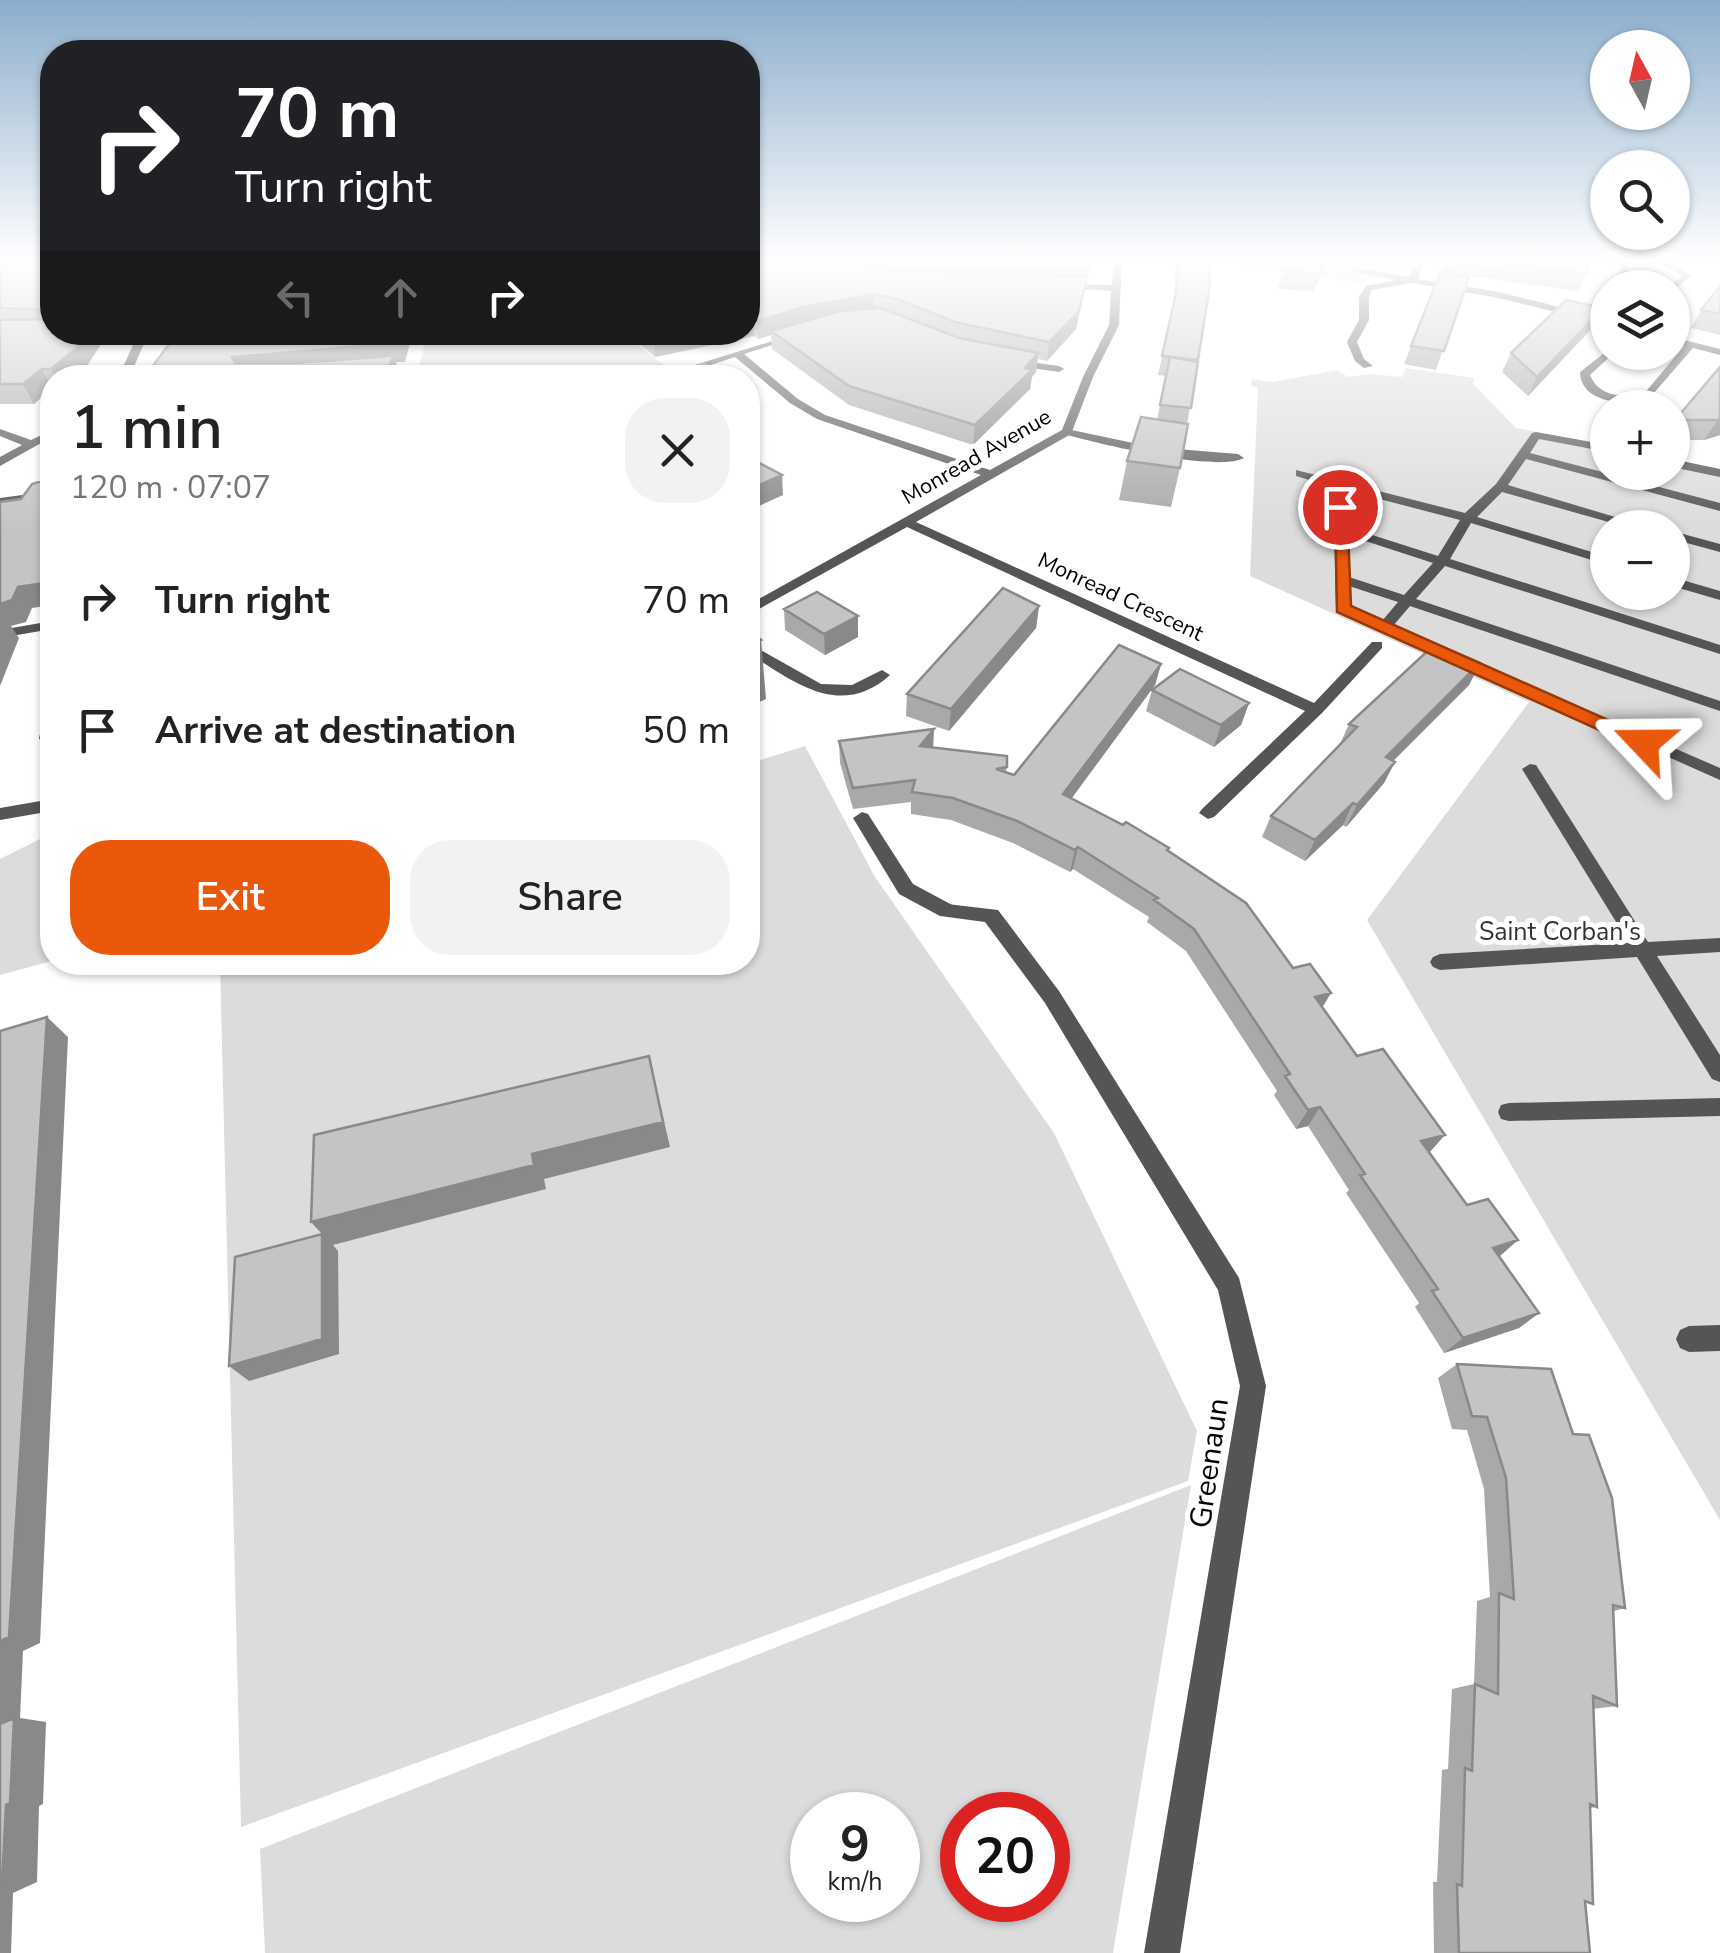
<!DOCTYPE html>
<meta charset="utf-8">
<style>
body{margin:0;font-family:"Nunito Sans",sans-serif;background:#f2f2f2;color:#222;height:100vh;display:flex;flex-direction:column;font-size:38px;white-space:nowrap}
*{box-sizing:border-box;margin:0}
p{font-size:32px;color:#767676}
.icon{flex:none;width:55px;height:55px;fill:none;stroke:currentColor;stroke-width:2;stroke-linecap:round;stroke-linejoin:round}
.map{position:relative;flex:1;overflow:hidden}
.side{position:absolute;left:40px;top:365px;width:720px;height:610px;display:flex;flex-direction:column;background:#fff;border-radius:40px;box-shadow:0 2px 8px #0004}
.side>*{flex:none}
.banner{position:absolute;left:40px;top:40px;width:720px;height:305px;border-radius:40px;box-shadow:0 2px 8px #0004;background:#202124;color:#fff;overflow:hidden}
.needle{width:65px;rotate:352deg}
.buttons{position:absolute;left:1590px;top:30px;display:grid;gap:20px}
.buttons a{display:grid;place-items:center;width:100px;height:100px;border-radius:50%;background:#fff;box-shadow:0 2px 8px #0004;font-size:50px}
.speed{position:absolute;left:790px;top:1792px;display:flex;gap:20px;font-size:50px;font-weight:700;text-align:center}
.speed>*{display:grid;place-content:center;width:130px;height:130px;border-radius:50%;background:#fff;box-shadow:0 2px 8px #0004;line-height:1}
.speed small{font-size:25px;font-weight:400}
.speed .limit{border:15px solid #d22;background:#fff;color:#111}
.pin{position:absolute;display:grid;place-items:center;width:85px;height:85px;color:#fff;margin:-42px;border:5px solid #fff;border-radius:50%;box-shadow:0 2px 10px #0007}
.me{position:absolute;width:110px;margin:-55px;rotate:293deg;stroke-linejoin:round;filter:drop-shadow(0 0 8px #0008)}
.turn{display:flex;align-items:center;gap:35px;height:210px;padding:0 30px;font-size:45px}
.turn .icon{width:130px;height:130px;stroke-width:2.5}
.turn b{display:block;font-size:70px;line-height:85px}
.lanes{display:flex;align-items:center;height:95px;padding:0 30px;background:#0003;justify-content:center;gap:50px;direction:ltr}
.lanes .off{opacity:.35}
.round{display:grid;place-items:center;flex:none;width:105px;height:105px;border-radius:40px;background:#f2f2f2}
.overview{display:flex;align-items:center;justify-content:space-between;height:170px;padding:0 30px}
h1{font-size:60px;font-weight:600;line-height:75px}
.primary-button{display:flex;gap:20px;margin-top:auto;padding:20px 30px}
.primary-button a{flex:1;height:115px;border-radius:40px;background:#ea580c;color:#fff;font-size:40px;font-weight:600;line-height:115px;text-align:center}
.primary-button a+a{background:#f2f2f2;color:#222}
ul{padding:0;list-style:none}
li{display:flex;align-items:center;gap:30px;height:130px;padding:0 30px}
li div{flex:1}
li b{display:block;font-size:38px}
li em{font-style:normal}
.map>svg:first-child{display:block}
.green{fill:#dcdcdc;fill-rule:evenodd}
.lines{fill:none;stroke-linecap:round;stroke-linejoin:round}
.lane{fill:#555;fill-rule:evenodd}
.street{fill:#555;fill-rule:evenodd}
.wall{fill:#a9a9a9}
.shaded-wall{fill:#898989}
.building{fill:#c4c4c4;stroke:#898989;stroke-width:2.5}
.route{fill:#ea580c;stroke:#983908;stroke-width:2.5}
.labels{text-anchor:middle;stroke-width:10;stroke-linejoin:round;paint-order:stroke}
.far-street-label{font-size:22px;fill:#000;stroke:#fff}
.park-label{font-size:25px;fill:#333;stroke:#fff}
.near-street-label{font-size:30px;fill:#000;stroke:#fff}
</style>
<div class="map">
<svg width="1720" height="1953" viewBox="0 0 1720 1953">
<rect width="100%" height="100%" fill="#fff"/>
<path class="green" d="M 1241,258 L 1357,258 L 1411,264 L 1407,273 L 1390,273 L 1359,283 L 1242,266 Z
M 427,333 L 609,333 L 617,339 L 628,337 L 666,367 L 637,378 L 417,377 Z
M 1406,368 L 1474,378 L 1473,384 L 1516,428 L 1607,446 L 1608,472 L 1672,472 L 1673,460 L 1720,469 L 1720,1520 L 1367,920 L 1529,702 L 1250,576 L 1258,388 L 1251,386 L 1252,379 L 1272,382 L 1337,370 L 1348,377 L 1370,374 L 1402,377 ZM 1608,528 L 1672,528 L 1672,592 L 1608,592 Z
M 805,746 L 875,877 L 1054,1133 L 1197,1431 L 1188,1481 L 241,1827 L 220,963 L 748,962 L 748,764 Z
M 52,833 L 52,961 L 0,975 L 0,859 Z
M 1191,1485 L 1113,1953 L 265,1953 L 260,1849 ZM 812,1815 L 898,1815 L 898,1900 L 812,1900 ZM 962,1815 L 1048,1815 L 1048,1900 L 962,1900 Z"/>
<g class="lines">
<path class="lane" d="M 1067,429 L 1152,447 L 1238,454 L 1244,458 C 1216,473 1097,443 1063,434 L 1061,432 Z
M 1536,432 L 1608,445 L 1608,452 L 1539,439 L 1530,453 L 1720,503 L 1720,511 L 1526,459 L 1508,485 L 1652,528 L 1630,528 L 1502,492 L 1477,517 L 1608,557 L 1608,565 L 1471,523 L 1450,559 L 1720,645 L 1720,654 L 1445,566 L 1416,599 L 1720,701 L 1720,711 L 1410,606 L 1393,626 L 1720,768 L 1720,780 L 1336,609 L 1333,487 L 1296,476 L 1296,470 L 1465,513 L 1496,484 L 1532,433 ZM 1345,490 L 1460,520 L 1438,556 L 1347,527 ZM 1347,535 L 1433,563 L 1404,595 L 1349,577 ZM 1349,586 L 1398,602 L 1382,621 L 1350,607 Z
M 1672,459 L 1720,469 L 1720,477 L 1672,467 Z
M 1672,531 L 1720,544 L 1720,552 L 1672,539 Z
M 1672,577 L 1720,591 L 1720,600 L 1672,586 Z
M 1530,764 L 1536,765 L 1648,942 L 1720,938 L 1720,952 L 1657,956 L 1720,1055 L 1720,1082 L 1712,1079 L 1637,957 L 1440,970 L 1433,967 L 1430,962 L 1433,957 L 1440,954 L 1629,943 L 1522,769 Z
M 862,812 L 868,814 L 913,884 L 954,906 L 956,911 L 954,916 L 940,916 L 899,894 L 853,818 Z
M 1720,1098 L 1720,1116 L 1509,1121 L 1501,1119 L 1498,1112 L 1501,1105 L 1509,1103 Z
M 1720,1325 L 1720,1351 L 1689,1352 L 1680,1348 L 1676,1339 L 1680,1330 L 1689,1326 Z"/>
<path class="street" d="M 1114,258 L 1122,258 L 1119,325 L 1093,377 L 1071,434 L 916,522 L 1314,703 L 1372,642 L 1382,642 L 1382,648 L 1322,713 L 1214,817 L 1208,819 L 1199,813 L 1202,809 L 1305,711 L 907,527 L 748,615 L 748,605 L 981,475 L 817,419 L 790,403 L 735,357 L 671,378 L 653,378 L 798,333 L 798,337 L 744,354 L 798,399 L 825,415 L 990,470 L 1062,430 L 1083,377 L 1109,325 L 1111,291 L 1053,287 L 1058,284 L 1112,285 Z
M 1374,258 L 1424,258 L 1418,279 L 1494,291 L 1608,319 L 1608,325 L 1494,297 L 1412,283 L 1372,290 L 1369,297 L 1369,320 L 1357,342 L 1364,359 L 1373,366 L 1364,368 L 1355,361 L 1347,342 L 1359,320 L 1359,297 L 1366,286 L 1396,280 L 1351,271 L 1356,268 L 1409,277 L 1414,264 Z
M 1621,258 L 1669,261 L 1691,276 L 1672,292 L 1672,288 L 1668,288 L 1681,276 C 1665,262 1647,263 1628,263 L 1629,288 L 1619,288 Z
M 139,332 L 149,332 L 129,378 L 118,378 Z
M 1672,337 L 1720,349 L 1720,355 L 1693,348 L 1647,401 C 1623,405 1581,403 1580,372 L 1608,350 L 1608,352 L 1615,352 L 1590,375 C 1599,397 1622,397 1643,395 L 1684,346 L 1672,343 Z
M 1009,359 L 1059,366 L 1064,369 L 1059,372 L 1005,364 L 1004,362 Z
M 0,429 L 31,440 L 52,430 L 52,437 L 0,466 L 0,457 L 22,445 L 0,436 Z
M 52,491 L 52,499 L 0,506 L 0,498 Z
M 52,621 L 52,629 L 0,638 L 0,630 Z
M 748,643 L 821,684 L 852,685 L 882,670 L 890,675 C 840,720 793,681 748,653 Z
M 52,714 L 52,742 L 41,742 L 39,738 L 44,719 Z
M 52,799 L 52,811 L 0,820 L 0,808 Z
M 947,904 L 998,910 L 1059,991 L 1239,1278 L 1266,1386 L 1180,1953 L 1144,1953 L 1240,1386 L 1218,1290 L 1045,1003 L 985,922 L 940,916 L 938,911 Z"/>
</g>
<path class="wall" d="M 0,258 L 52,258 L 52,332 L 87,366 L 74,378 L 52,378 L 52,388 L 34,404 L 0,404 Z
M 748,258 L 1092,258 L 1076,329 L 1047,361 L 1038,359 L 1036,372 L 1032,377 L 1030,389 L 973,445 L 849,405 L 772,349 L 771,335 L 758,339 L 754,336 L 655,357 L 626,332 L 748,332 Z
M 1175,258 L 1209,258 L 1210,285 L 1180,468 L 1171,507 L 1119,500 L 1127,461 L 1157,420 L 1166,376 L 1158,375 L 1174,305 Z
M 1290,258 L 1330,258 L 1313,291 L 1278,289 L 1282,271 Z
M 1446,258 L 1590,258 L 1587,274 L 1579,291 L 1469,276 L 1436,370 L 1404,364 Z
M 1696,258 L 1720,258 L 1720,262 Z
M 1720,286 L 1720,335 L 1691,328 L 1701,310 Z
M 1603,308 L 1594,326 L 1528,396 L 1502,372 L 1511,353 Z
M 1720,367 L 1720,435 L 1704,440 L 1672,440 L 1672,425 L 1675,420 Z
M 1039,606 L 1036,628 L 949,731 L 906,716 L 907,694 Z
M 784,609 L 858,616 L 858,637 L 825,655 L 785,630 Z
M 1480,663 L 1469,685 L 1393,761 L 1384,783 L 1346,827 L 1343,825 L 1305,861 L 1262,837 L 1271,816 L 1340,744 L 1349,724 Z
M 1161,664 L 1155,685 L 1072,798 L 1169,848 L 1169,851 L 1322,1008 L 1430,1153 L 1539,1313 L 1519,1328 L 1444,1353 L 1415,1307 L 1419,1303 L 1346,1193 L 1349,1190 L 1308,1126 L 1296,1129 L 1274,1095 L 1277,1091 L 1186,951 L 1147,922 L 1149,917 L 1073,869 L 1070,872 L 1013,843 L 951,820 L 911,814 L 911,802 L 853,809 L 840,763 L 839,741 L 933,747 L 1007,767 L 1006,773 L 1014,775 Z
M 1152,690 L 1249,703 L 1241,725 L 1214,747 L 1146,711 Z
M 1457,1364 L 1625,1608 L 1614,1611 L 1617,1706 L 1593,1709 L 1597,1807 L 1590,1808 L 1593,1904 L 1586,1903 L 1590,1953 L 1434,1953 L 1433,1882 L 1437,1882 L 1442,1770 L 1448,1769 L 1452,1689 L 1474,1684 L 1477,1601 L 1490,1597 L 1484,1489 L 1467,1430 L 1452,1429 L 1438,1378 Z"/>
<path class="shaded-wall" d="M 1326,258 L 1330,258 L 1313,291 L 1318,274 Z
M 1087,276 L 1076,329 L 1047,361 L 1049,342 Z
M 874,294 L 874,312 L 771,331 L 771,335 L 758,339 L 757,321 L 799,308 Z
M 1603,308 L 1594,326 L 1528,396 L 1537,377 Z
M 753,318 L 754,336 L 655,357 L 653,338 L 681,332 L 748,332 L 748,319 Z
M 87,332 L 109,332 L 87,366 L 74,378 L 56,378 L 51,369 Z
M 402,332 L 413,332 L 405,362 L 396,362 L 399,374 L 398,378 L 391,378 L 389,366 L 240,376 L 232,357 Z
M 1038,353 L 1036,372 L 1032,377 L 1030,389 L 973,445 L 975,425 Z
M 42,369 L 52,388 L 34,404 L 23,384 Z
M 1720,420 L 1720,435 L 1704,440 L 1717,421 Z
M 782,475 L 783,495 L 748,511 L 748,490 Z
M 52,582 L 52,605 L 32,608 L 26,622 L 11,626 L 19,638 L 0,686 L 0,604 L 18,587 Z
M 1039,606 L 1036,628 L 949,731 L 951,709 Z
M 858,616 L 858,637 L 825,655 L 824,634 Z
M 761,640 L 766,699 L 748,707 L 748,646 Z
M 1480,663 L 1469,685 L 1375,779 L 1386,757 Z
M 1161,664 L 1155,685 L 1059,815 L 1063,794 Z
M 1249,703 L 1241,725 L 1214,747 L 1221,725 Z
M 934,729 L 933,751 L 920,746 Z
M 1395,762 L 1384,783 L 1346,827 L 1357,805 Z
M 1353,803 L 1343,825 L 1305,861 L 1315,840 Z
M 1078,847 L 1073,869 L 1070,872 L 1075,850 Z
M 1331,993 L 1319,1013 L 1315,997 Z
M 47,1017 L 68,1037 L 40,1643 L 23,1651 L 20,1718 L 46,1722 L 43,1804 L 39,1806 L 37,1882 L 13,1893 L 11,1953 L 0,1953 L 0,1885 L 6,1805 L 0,1731 L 0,1641 Z
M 649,1056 L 670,1147 L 544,1179 L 546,1189 L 333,1245 L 338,1251 L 339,1354 L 249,1381 L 229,1366 L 322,1234 L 311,1222 L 532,1154 Z
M 1320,1107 L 1308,1126 L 1296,1129 L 1308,1110 Z
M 1445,1135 L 1429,1153 L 1421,1141 Z
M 1518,1240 L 1499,1257 L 1493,1248 Z
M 1539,1313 L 1519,1328 L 1444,1353 L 1463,1338 Z"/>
<path class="building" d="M 0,258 L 52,258 L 52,310 L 0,308 Z
M 767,258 L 842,258 L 896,271 L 1087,276 L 1079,311 L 1049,342 L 955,322 L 900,300 L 874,294 L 799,308 L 757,321 L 753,318 L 748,319 L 748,261 Z
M 896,258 L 1091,258 L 1090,263 Z
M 1178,258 L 1209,258 L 1210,285 L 1198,360 L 1162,356 L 1177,289 Z
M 1290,258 L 1326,258 L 1318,274 L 1282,271 Z
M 1446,258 L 1590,258 L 1587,274 L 1476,259 L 1473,266 L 1445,261 Z
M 1440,273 L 1469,278 L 1444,351 L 1411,346 Z
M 1720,286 L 1720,314 L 1701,310 Z
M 1566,300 L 1603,308 L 1537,377 L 1511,353 Z
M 881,308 L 959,338 L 1038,353 L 1025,368 L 1032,370 L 975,425 L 849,386 L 771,331 L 841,311 Z
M 52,319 L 52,332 L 87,332 L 77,348 L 51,369 L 42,369 L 23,384 L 0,384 L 0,320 Z
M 178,332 L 402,332 L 399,343 L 232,357 L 235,363 L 294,363 L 394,356 L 389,366 L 393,366 L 391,378 L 144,378 Z
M 646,332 L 681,332 L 653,338 Z
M 1170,357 L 1198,362 L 1191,408 L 1160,405 Z
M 703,364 L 732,378 L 669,378 Z
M 1720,367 L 1720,420 L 1675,420 Z
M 1141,417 L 1188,424 L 1180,468 L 1127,461 Z
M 52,456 L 52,582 L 18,587 L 12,600 L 0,604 L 0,502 L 21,499 L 32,484 L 42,481 L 43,469 Z
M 748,457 L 782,475 L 748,490 Z
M 1003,588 L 1039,606 L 951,709 L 907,694 Z
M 817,592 L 858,616 L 824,634 L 784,609 Z
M 748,629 L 761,640 L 748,646 Z
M 1435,644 L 1480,663 L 1386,757 L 1395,762 L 1357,805 L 1353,803 L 1315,840 L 1271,816 L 1357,727 L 1349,724 Z
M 1119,645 L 1161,664 L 1063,794 L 1123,825 L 1126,822 L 1169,848 L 1167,850 L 1246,903 L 1293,968 L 1310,964 L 1331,993 L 1315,997 L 1357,1056 L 1383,1049 L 1445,1135 L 1421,1141 L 1467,1205 L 1488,1199 L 1518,1240 L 1493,1248 L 1539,1313 L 1463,1338 L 1432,1291 L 1438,1289 L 1360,1175 L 1365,1174 L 1320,1107 L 1308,1110 L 1285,1076 L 1290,1074 L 1194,929 L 1154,900 L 1158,898 L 1078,847 L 1075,850 L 1017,821 L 953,798 L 912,792 L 915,780 L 853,788 L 839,741 L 934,729 L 920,746 L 1007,756 L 1007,767 L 996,769 L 1014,775 Z
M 1180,669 L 1249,703 L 1221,725 L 1152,690 Z
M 47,1017 L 9,1637 L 0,1641 L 0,1031 Z
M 649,1056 L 663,1122 L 532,1154 L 534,1165 L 311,1222 L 314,1135 Z
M 322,1234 L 322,1339 L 229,1366 L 235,1257 Z
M 1457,1364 L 1551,1369 L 1573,1434 L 1589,1435 L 1612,1498 L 1625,1608 L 1613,1605 L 1617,1706 L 1593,1696 L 1597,1807 L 1590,1804 L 1593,1904 L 1585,1901 L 1590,1953 L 1459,1953 L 1457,1884 L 1462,1886 L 1465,1768 L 1472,1771 L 1475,1684 L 1498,1694 L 1499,1593 L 1514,1599 L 1506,1478 L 1487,1417 L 1472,1416 Z
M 14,1718 L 10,1803 L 6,1805 L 2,1884 L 0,1885 L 0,1724 Z"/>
<linearGradient id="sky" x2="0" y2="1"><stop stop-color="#8cadcc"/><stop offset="0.49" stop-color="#fff"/><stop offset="1" stop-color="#fff" stop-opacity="0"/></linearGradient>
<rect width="1720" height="531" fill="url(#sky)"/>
<path class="route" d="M 1335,504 L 1347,507 L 1351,606 L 1651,739 L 1651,747 L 1637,747 L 1337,612 Z"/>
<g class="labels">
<g class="far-street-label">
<text transform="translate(976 456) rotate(-30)" y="8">Monread Avenue</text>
<text transform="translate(1121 596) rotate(25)" y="8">Monread Crescent</text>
</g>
<g class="park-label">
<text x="1560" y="940">Saint Corban's</text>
</g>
<g class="near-street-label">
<text transform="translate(1209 1463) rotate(-82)" y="10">Greenaun</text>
</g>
</g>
</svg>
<div class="buttons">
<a><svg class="needle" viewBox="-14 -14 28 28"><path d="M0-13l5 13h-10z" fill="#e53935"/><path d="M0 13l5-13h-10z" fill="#767676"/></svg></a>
<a><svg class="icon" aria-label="search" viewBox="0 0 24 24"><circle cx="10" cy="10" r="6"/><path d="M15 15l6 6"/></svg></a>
<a><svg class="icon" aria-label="layers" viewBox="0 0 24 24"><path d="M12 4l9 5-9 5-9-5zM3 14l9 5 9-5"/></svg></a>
<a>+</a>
<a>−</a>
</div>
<div class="speed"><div>9<small>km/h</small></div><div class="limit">20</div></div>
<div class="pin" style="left:1340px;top:507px;background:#d93025"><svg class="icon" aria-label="arrive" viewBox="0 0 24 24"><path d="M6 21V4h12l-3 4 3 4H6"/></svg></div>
<svg class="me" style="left:1644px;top:743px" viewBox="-20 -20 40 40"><path d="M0-17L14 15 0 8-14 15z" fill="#ea580c" stroke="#fff" stroke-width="4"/></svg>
<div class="banner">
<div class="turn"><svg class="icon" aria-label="right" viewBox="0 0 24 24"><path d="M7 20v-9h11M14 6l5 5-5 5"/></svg><div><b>70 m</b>Turn right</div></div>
<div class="lanes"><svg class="icon off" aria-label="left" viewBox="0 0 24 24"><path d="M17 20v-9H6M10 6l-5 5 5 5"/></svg><svg class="icon off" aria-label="ahead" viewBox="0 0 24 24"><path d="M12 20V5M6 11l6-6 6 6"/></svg><svg class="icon" aria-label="right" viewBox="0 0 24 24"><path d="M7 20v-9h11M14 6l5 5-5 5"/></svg></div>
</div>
<section class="side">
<div class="overview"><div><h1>1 min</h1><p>120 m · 07:07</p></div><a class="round"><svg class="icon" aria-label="close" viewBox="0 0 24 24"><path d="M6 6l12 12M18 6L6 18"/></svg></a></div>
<ul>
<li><svg class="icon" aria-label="right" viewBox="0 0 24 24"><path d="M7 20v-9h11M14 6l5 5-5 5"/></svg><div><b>Turn right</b></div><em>70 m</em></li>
<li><svg class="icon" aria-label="arrive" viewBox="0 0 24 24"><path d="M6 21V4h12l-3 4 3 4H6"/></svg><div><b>Arrive at destination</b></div><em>50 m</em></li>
</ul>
<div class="primary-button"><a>Exit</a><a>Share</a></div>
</section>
</div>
